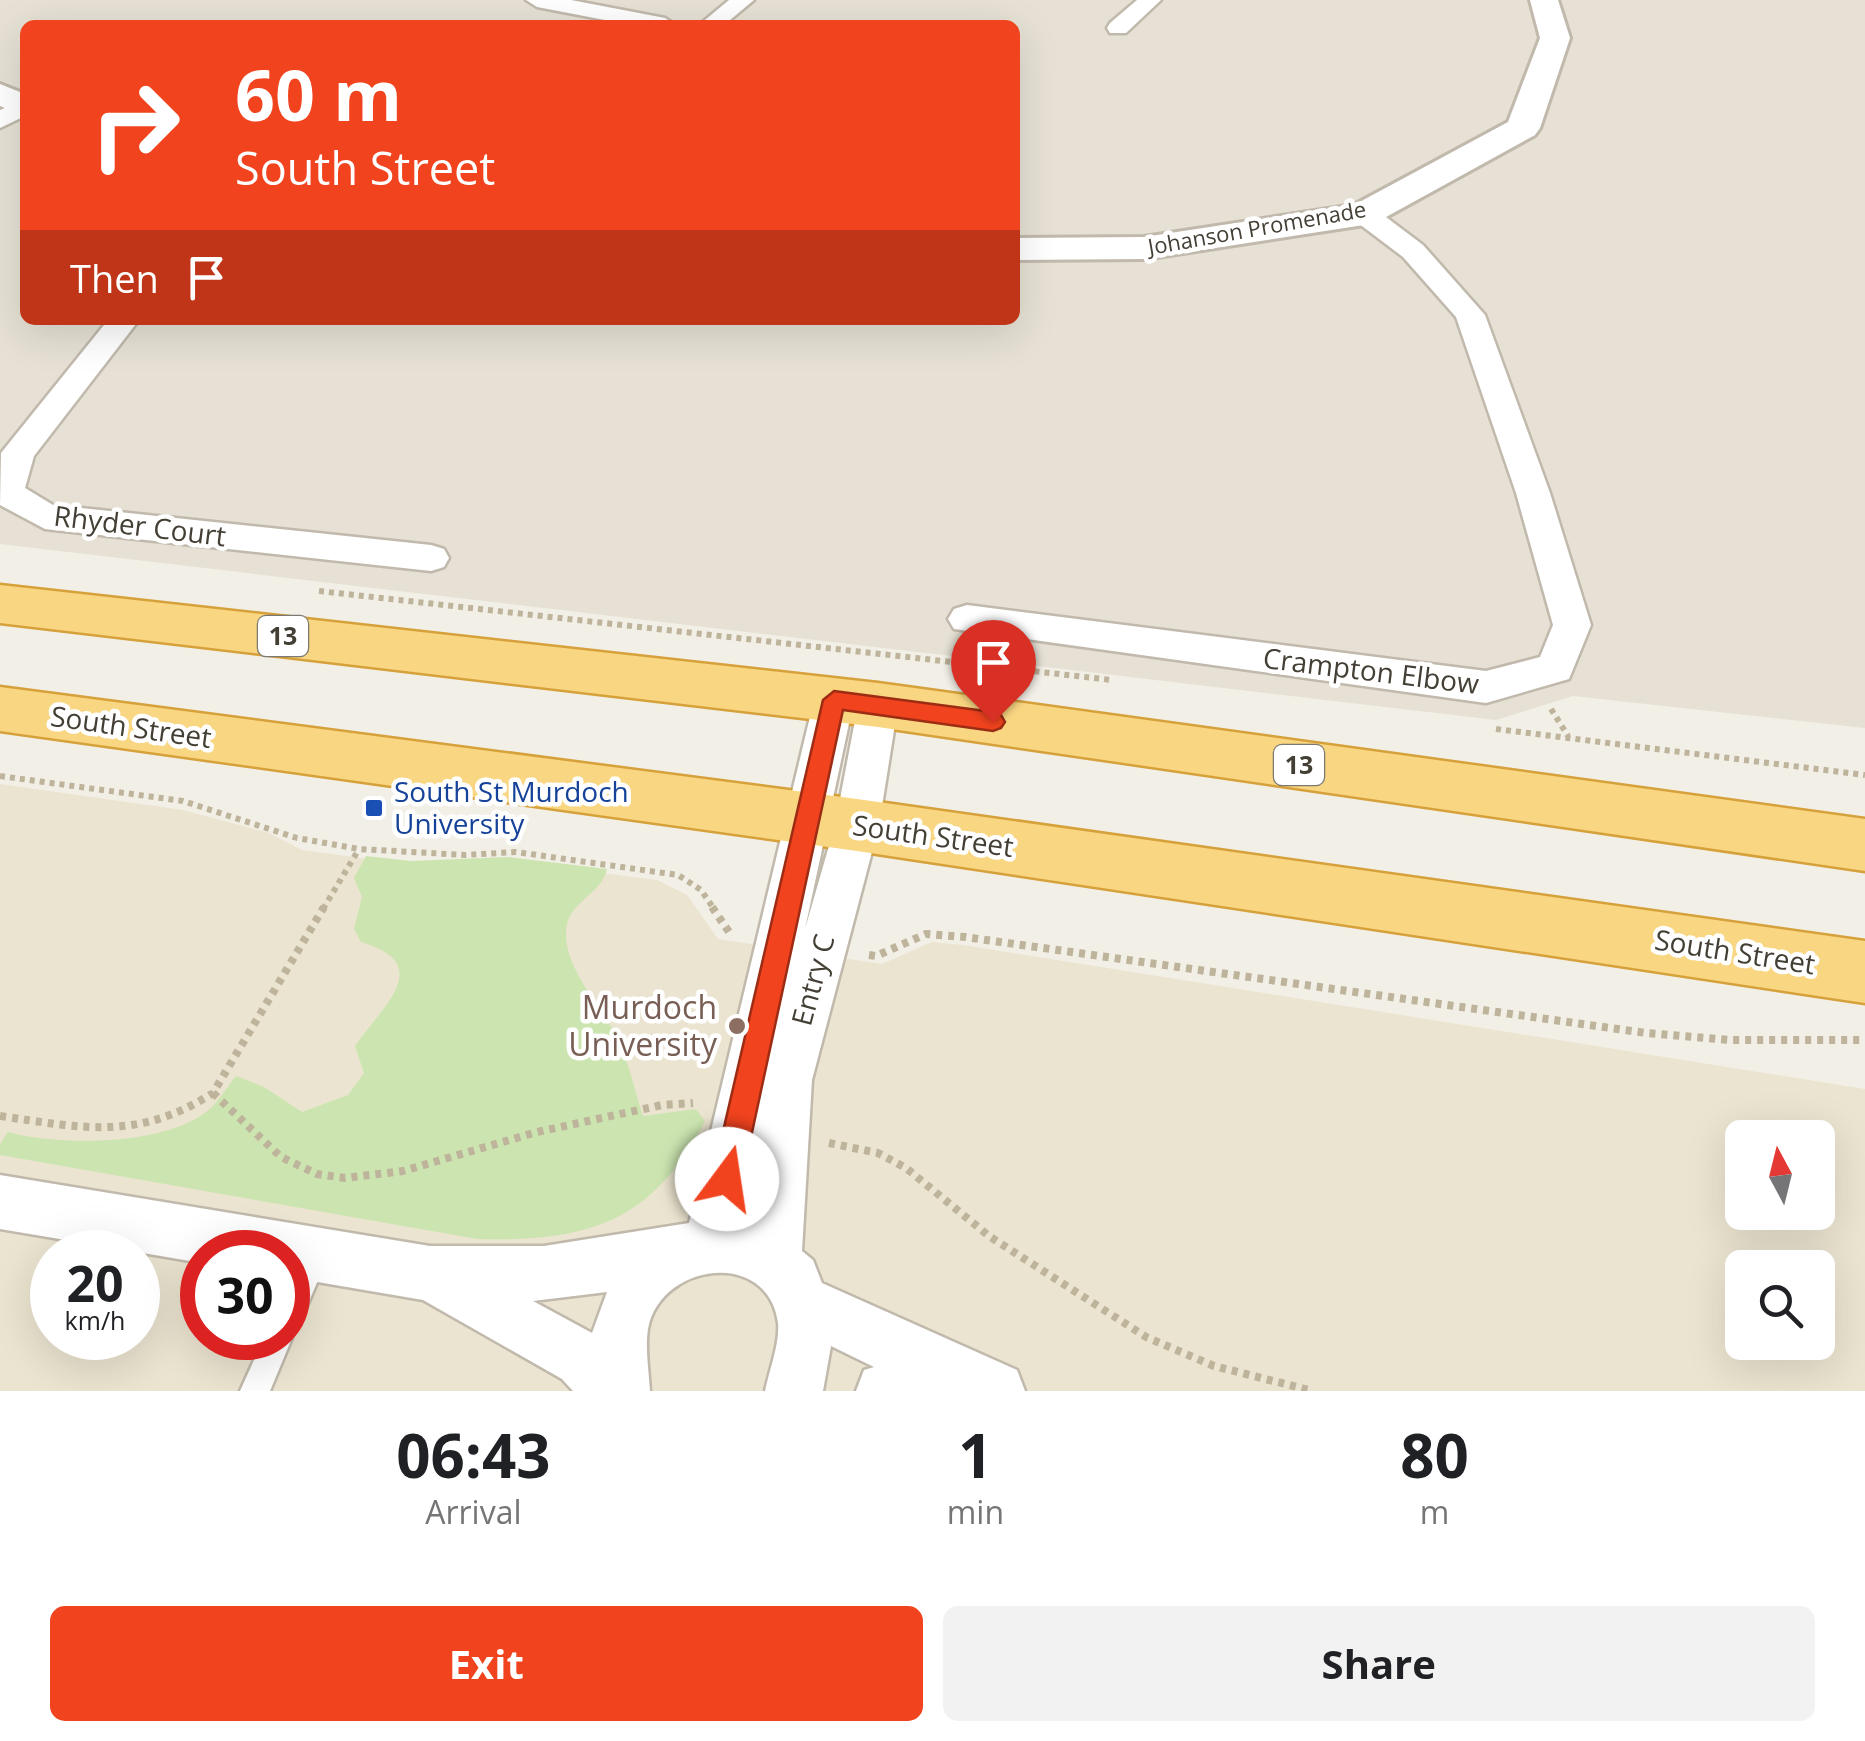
<!DOCTYPE html>
<style>
body{margin:0;font-family:"Open Sans",sans-serif;background:#f2f2f2;color:#202124;height:100vh;display:flex;flex-direction:column;font-size:38px;white-space:nowrap}
*{box-sizing:border-box;margin:0}
p{font-size:32px;color:#757577}
.icon{flex:none;width:55px;height:55px;fill:none;stroke:currentColor;stroke-width:2;stroke-linecap:round;stroke-linejoin:round}
.map{position:relative;height:1391px;overflow:hidden}
.side{display:flex;flex-direction:column;background:#fff;flex:1}
.side>*{flex:none}
.guide{position:absolute;left:20px;top:20px;width:1000px;height:305px;border-radius:15px;box-shadow:0 10px 40px #0002;background:#f1431e;color:#fff;overflow:hidden}
.needle{width:65px;rotate:353deg}
.tools{position:absolute;left:1725px;top:1120px;display:grid;gap:20px}
.tools a{display:grid;place-items:center;width:110px;height:110px;border-radius:15px;background:#fff;box-shadow:0 10px 40px #0002;font-size:50px}
.speed{position:absolute;left:30px;top:1230px;display:flex;gap:20px;font-size:50px;font-weight:700;text-align:center}
.speed>*{display:grid;place-content:center;width:130px;height:130px;border-radius:50%;background:#fff;box-shadow:0 10px 40px #0002;line-height:1}
.speed small{font-size:25px;font-weight:400}
.speed .limit{border:15px solid #d22;background:#fff;color:#111}
.pin{position:absolute;display:grid;place-items:center;width:85px;height:85px;color:#fff;margin:-102px -42px;border-radius:50% 50% 50% 0;rotate:-45deg;box-shadow:0 0 10px #0007}
.pin .icon{rotate:45deg}
.me{position:absolute;width:110px;margin:-55px;rotate:14deg;stroke-linejoin:round;filter:drop-shadow(0 0 8px #0008)}
.turn{display:flex;align-items:center;gap:35px;height:210px;padding:0 50px;font-size:45px}
.turn .icon{width:130px;height:130px;stroke-width:2.5}
.turn b{display:block;font-size:70px;line-height:85px}
.then{display:flex;align-items:center;height:95px;padding:0 50px;background:#0003;gap:20px;font-size:38px}
.eta{display:flex;justify-content:space-evenly;align-items:center;height:170px;text-align:center}
.eta b{font-size:60px;font-weight:700;line-height:70px}
.primary-button{display:flex;gap:20px;margin-top:auto;padding:20px 50px}
.primary-button a{flex:1;height:115px;border-radius:15px;background:#f1431e;color:#fff;font-size:40px;font-weight:700;line-height:115px;text-align:center}
.primary-button a+a{background:#f2f2f2;color:#202124}
.map>svg:first-child{display:block}
.residential{fill:#e6e1d4;fill-rule:evenodd}
.education{fill:#ebe4d0;fill-rule:evenodd}
.green{fill:#cce5b0}
.lines{fill:none;stroke-linecap:round;stroke-linejoin:round}
.service-casing{stroke:#c0b9ac;stroke-width:5}
.minor-casing{stroke:#c0b9ac;stroke-width:5}
.tertiary-casing{stroke:#c0b9ac;stroke-width:6}
.trunk-casing{stroke:#d6a13b;stroke-width:5}
.path-far1{stroke:#beb39b;stroke-width:6;stroke-dasharray:5 5;stroke-linecap:butt}
.path{stroke:#beb39b;stroke-width:8;stroke-dasharray:6 6;stroke-linecap:butt}
.service{fill:#fff;fill-rule:evenodd}
.minor{fill:#fff;fill-rule:evenodd}
.tertiary{fill:#fff;fill-rule:evenodd}
.trunk{fill:#f9d681;fill-rule:evenodd}
.route{fill:#f1431e;stroke:#9d2c14;stroke-width:2.5}
.transit-dot{fill:#1a4fb4;stroke:#fff;stroke-width:4}
.education-dot{fill:#8d6e63;stroke:#fff;stroke-width:4}
.labels{text-anchor:middle;stroke-width:9;stroke-linejoin:round;paint-order:stroke}
.far-street-label{font-size:22px;fill:#443f35;stroke:#fff}
.shield{fill:#fff;stroke:#7c7972;stroke-width:2.5}
.shield-label{font-size:25px;font-weight:bold;fill:#443f35}
.street-label{font-size:28px;fill:#443f35;stroke:#fff}
.transit-label{font-size:28px;fill:#164399;stroke:#fff;text-anchor:start}
.near-education-label{font-size:32px;fill:#785e54;stroke:#fff;text-anchor:end}
</style>
<div class="map">
<svg width="1865" height="1391" viewBox="0 0 1865 1391">
<rect width="100%" height="100%" fill="#f2efe6"/>
<path class="residential" d="M 0,0 L 1865,0 L 1865,728 L 1573,696 L 1496,720 L 0,544 ZM 25,25 L 1015,25 L 1015,320 L 25,320 Z"/>
<path class="education" d="M 0,784 L 183,810 L 269,833 L 302,850 L 406,864 L 508,861 L 657,880 L 687,895 L 718,939 L 882,964 L 932,942 L 963,945 L 1865,1089 L 1865,1391 L 0,1391 ZM 1742,1138 L 1818,1138 L 1818,1212 L 1742,1212 ZM 52,1252 L 138,1252 L 138,1338 L 52,1338 ZM 202,1252 L 288,1252 L 288,1338 L 202,1338 ZM 1742,1268 L 1818,1268 L 1818,1342 L 1742,1342 Z"/>
<path class="green" d="M 366,856 L 411,861 L 507,857 L 607,869 C 602,893 573,900 567,924 C 559,963 600,1004 616,1036 C 629,1061 634,1089 643,1116 L 696,1109 L 705,1121 C 652,1223 587,1242 477,1239 L 0,1155 L 0,1144 L 8,1132 C 60,1146 162,1146 206,1112 C 218,1103 227,1087 236,1076 L 264,1087 L 302,1112 L 348,1095 L 364,1073 L 355,1046 C 380,1009 438,964 361,942 L 354,929 L 362,897 L 354,878 Z"/>
<g class="lines">
<defs>
<path id="service" d="M 314,1243 L 324,1247 L 328,1257 L 298,1327 L 289,1331 L 292,1338 L 270,1391 L 240,1391 L 264,1338 L 288,1338 L 288,1286 L 304,1247 Z"/>
<path id="minor" d="M 526,0 L 571,0 L 665,18 L 676,25 L 631,25 L 537,7 Z
M 729,0 L 754,0 L 724,25 L 699,25 Z
M 1137,0 L 1161,0 L 1126,33 L 1110,33 L 1107,28 L 1110,23 Z
M 25,99 L 25,116 L 0,128 L 0,110 Z
M 1364,206 L 1374,208 L 1423,245 L 1485,315 L 1550,493 L 1591,625 L 1569,679 L 1486,703 L 954,629 L 948,619 L 954,609 L 967,605 L 1486,671 L 1540,657 L 1553,625 L 1516,493 L 1456,317 L 1403,257 L 1354,220 L 1350,214 L 1354,208 Z
M 108,320 L 139,320 L 34,456 L 25,488 L 53,505 L 431,545 L 444,549 L 449,558 L 444,567 L 431,571 L 45,529 L 0,505 L 1,453 Z
M 834,684 L 848,689 L 854,700 L 805,929 L 835,825 L 858,705 L 864,694 L 878,689 L 892,694 L 898,705 L 879,825 L 812,1080 L 802,1251 L 813,1260 L 822,1283 L 1017,1370 L 1025,1391 L 856,1391 L 864,1370 L 874,1367 L 831,1346 L 823,1391 L 765,1391 C 769,1371 780,1343 778,1323 C 768,1248 660,1263 648,1329 C 645,1348 649,1372 650,1391 L 573,1391 L 562,1379 L 423,1300 L 288,1277 L 288,1252 L 202,1252 L 202,1263 L 0,1229 L 0,1175 L 430,1246 L 544,1246 L 689,1223 L 814,700 L 820,689 ZM 754,1169 L 750,1222 L 743,1221 ZM 607,1292 L 592,1333 L 533,1301 Z"/>
<path id="tertiary" d="M 1530,0 L 1558,0 L 1570,38 L 1540,128 L 1535,135 L 1377,222 L 1364,225 L 1144,259 L 1015,260 L 1015,238 L 1144,237 L 1354,205 L 1508,122 L 1540,38 Z
M 0,84 L 25,94 L 25,116 L 0,106 Z"/>
<path id="trunk" d="M 0,585 L 878,683 L 1865,819 L 1865,871 L 878,727 L 0,623 Z
M 0,687 L 857,799 L 1865,941 L 1865,1003 L 857,851 L 0,731 Z"/>
</defs>
<use href="#service" class="service-casing"/>
<use href="#minor" class="minor-casing"/>
<use href="#tertiary" class="tertiary-casing"/>
<use href="#trunk" class="trunk-casing"/>
<path class="path-far1" d="M 319,591 L 1112,680
M 1551,709 L 1568,736
M 1496,729 L 1865,775
M 0,776 L 183,801 L 297,838 L 359,849 L 465,855 L 516,852 L 678,875 L 701,890 L 714,909
M 323,909 L 359,849"/>
<path class="path" d="M 712,907 L 731,935
M 869,955 L 876,956 L 926,934 L 965,937 L 1646,1033 L 1729,1040 L 1865,1040
M 213,1093 L 281,1157 L 317,1174 L 345,1178 L 403,1171 L 537,1132 L 662,1105 L 693,1103
M 0,1116 C 83,1128 138,1141 213,1093 L 324,907
M 829,1143 L 878,1153 L 906,1168 L 989,1236 L 1146,1337 L 1214,1366 L 1313,1391"/>
<use href="#service" class="service"/>
<use href="#minor" class="minor"/>
<use href="#tertiary" class="tertiary"/>
<use href="#trunk" class="trunk"/>
</g>
<path class="route" d="M 834,691 L 993,712 L 1001,715 L 1005,722 L 1001,728 L 993,731 L 843,710 L 742,1179 L 738,1190 L 727,1194 L 716,1190 L 712,1179 L 823,700 Z"/>
<rect class="transit-dot" x="364" y="798" width="20" height="20" rx="5"/>
<circle class="education-dot" cx="737" cy="1026" r="10"/>
<g class="labels">
<g class="far-street-label">
<text transform="translate(1257 228) rotate(-10)" y="8">Johanson Promenade</text>
</g>
<g class="shield">
<rect x="258" y="616" width="50" height="40" rx="8"/>
<rect x="1274" y="745" width="50" height="40" rx="8"/>
</g>
<g class="shield-label">
<text x="283" y="645">13</text>
<text x="1299" y="774">13</text>
</g>
<g class="street-label">
<text transform="translate(140 526) rotate(7)" y="10">Rhyder Court</text>
<text transform="translate(1371 671) rotate(7)" y="10">Crampton Elbow</text>
<text transform="translate(131 727) rotate(8)" y="10">South Street</text>
<text transform="translate(933 836) rotate(8)" y="10">South Street</text>
<text transform="translate(1735 952) rotate(9)" y="10">South Street</text>
<text transform="translate(813 980) rotate(-75)" y="10">Entry C</text>
</g>
<g class="transit-label">
<text x="394" y="802">South St Murdoch<tspan x="394" dy="32">University</tspan></text>
</g>
<g class="near-education-label">
<text x="717" y="1019">Murdoch<tspan x="717" dy="37">University</tspan></text>
</g>
</g>
</svg>
<div class="tools">
<a><svg class="needle" viewBox="-14 -14 28 28"><path d="M0-13l5 13h-10z" fill="#e53935"/><path d="M0 13l5-13h-10z" fill="#757577"/></svg></a>
<a><svg class="icon" aria-label="search" viewBox="0 0 24 24"><circle cx="10" cy="10" r="6"/><path d="M15 15l6 6"/></svg></a>
</div>
<div class="speed"><div>20<small>km/h</small></div><div class="limit">30</div></div>
<div class="pin" style="left:993px;top:722px;background:#d93025"><svg class="icon" aria-label="arrive" viewBox="0 0 24 24"><path d="M6 21V4h12l-3 4 3 4H6"/></svg></div>
<svg class="me" style="left:727px;top:1179px" viewBox="-20 -20 40 40"><circle r="19" fill="#fff"/><path d="M0-13L10 11 0 6-10 11z" fill="#f1431e"/></svg>
<div class="guide">
<div class="turn"><svg class="icon" aria-label="right" viewBox="0 0 24 24"><path d="M7 20v-9h11M14 6l5 5-5 5"/></svg><div><b>60 m</b>South Street</div></div>
<div class="then">Then<svg class="icon" aria-label="arrive" viewBox="0 0 24 24"><path d="M6 21V4h12l-3 4 3 4H6"/></svg></div>
</div>
</div>
<section class="side">
<div class="eta">
<div><b>06:43</b><p>Arrival</p></div>
<div><b>1</b><p>min</p></div>
<div><b>80</b><p>m</p></div>
</div>
<div class="primary-button"><a>Exit</a><a>Share</a></div>
</section>
